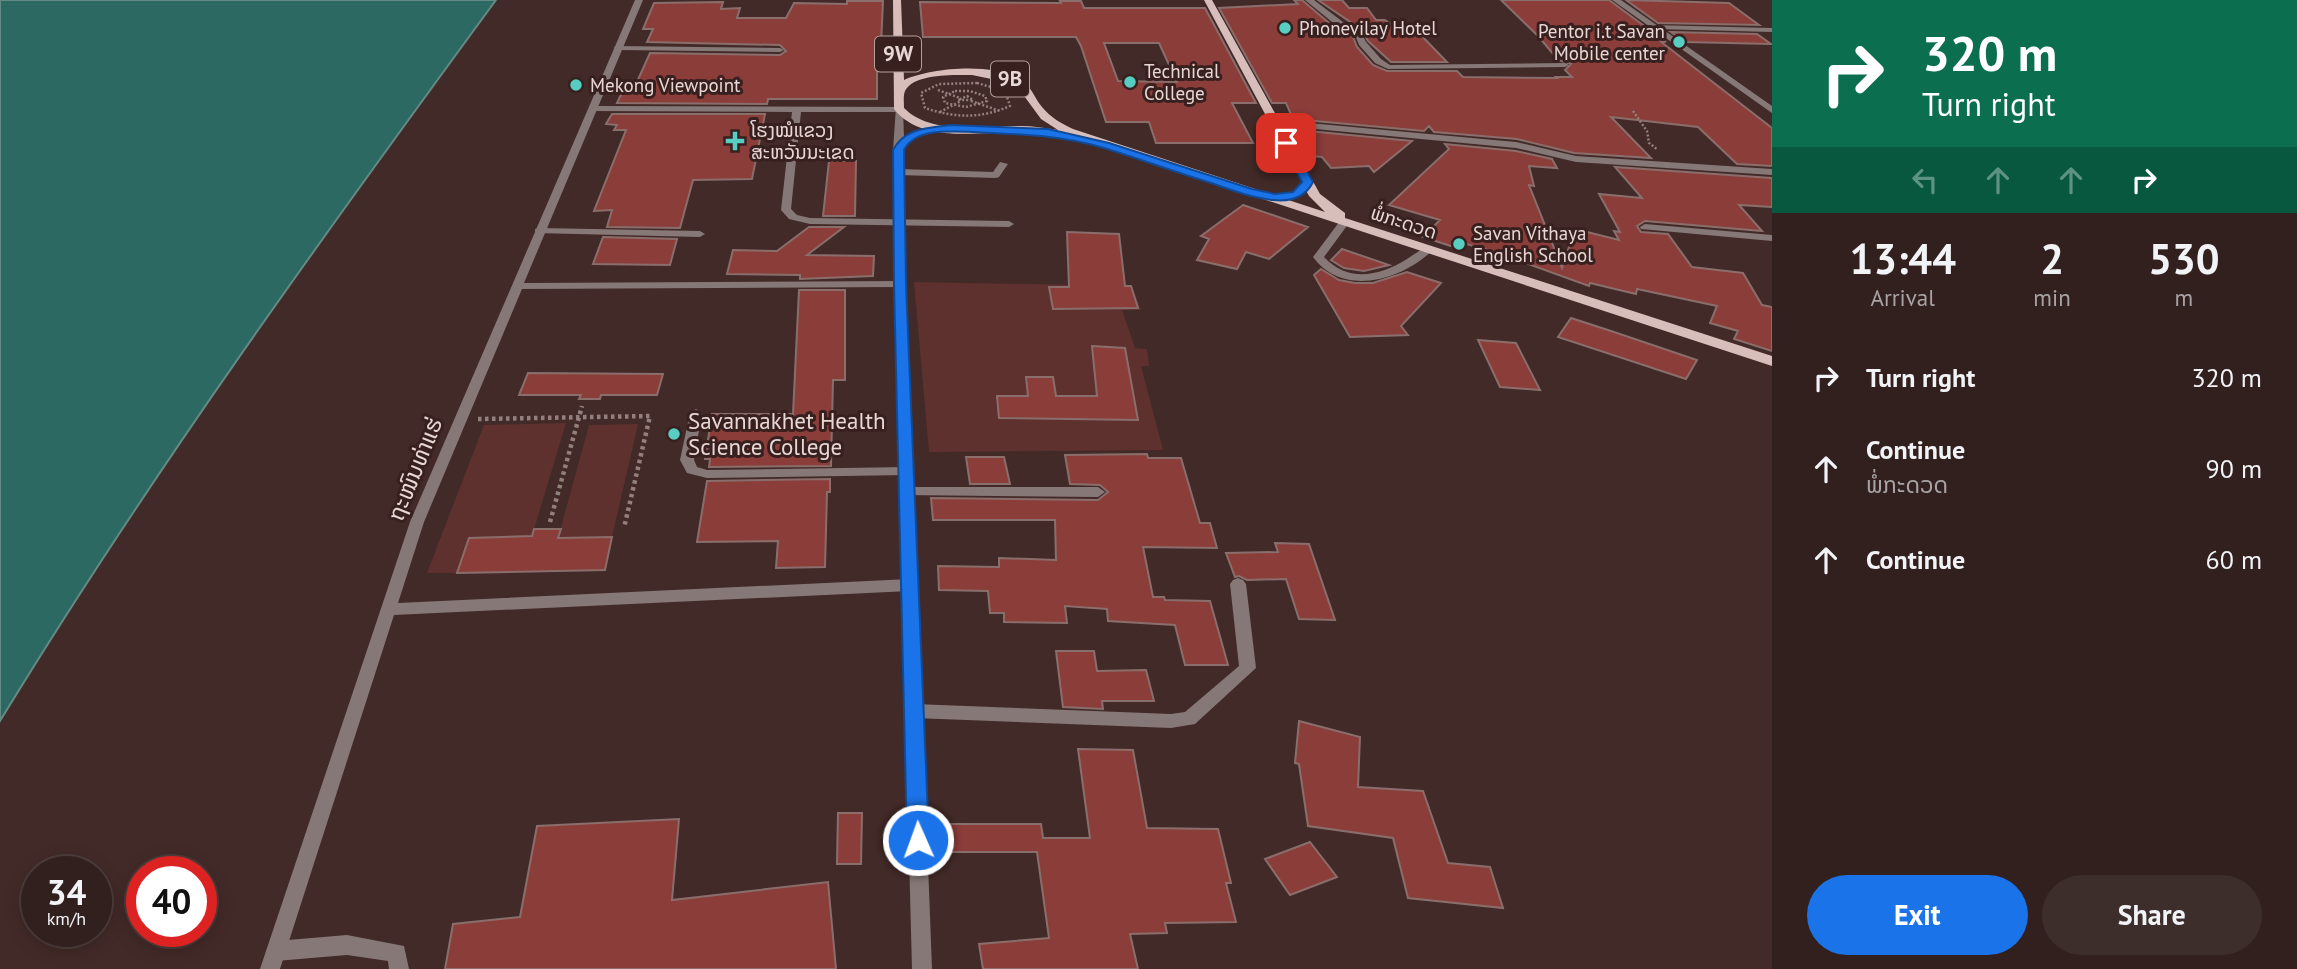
<!DOCTYPE html>
<meta charset="utf-8">
<style>
body{margin:0;font-family:"PT Sans","Noto Sans Lao",sans-serif;background:#3d2d2b;color:#f1f3f6;height:100vh;display:flex;flex-direction:column;font-size:26px;white-space:nowrap}
*{box-sizing:border-box;margin:0}
p{font-size:23px;color:#a8a3a4}
.icon{flex:none;width:38px;height:38px;fill:none;stroke:currentColor;stroke-width:2;stroke-linecap:round;stroke-linejoin:round}
.map{position:relative;flex:1;overflow:hidden}
.drawer{display:flex;flex-direction:column;background:#32201e;width:525px}
.drawer>*{flex:none}
.banner{background:#0b6e4f;color:#fff;overflow:hidden}
.speed{position:absolute;left:21px;top:856px;display:flex;gap:14px;font-size:35px;font-weight:700;text-align:center}
.speed>*{display:grid;place-content:center;width:91px;height:91px;border-radius:50%;background:#32201e;box-shadow:0 4px 18px #0003,0 0 0 2px #4d3e3c;line-height:1}
.speed small{font-size:18px;font-weight:400}
.speed .limit{border:10px solid #d22;background:#fff;color:#111}
.pin{position:absolute;display:grid;place-items:center;width:60px;height:60px;color:#fff;margin:-30px;border-radius:14px;box-shadow:0 4px 10px #0006}
.me{position:absolute;width:77px;margin:-38px;rotate:358deg;stroke-linejoin:round;filter:drop-shadow(0 0 5px #0008)}
.turn{display:flex;align-items:center;gap:24px;height:147px;padding:0 35px;font-size:32px}
.turn .icon{width:91px;height:91px;stroke-width:2.5}
.turn b{display:block;font-size:49px;line-height:60px}
.lanes{display:flex;align-items:center;height:66px;padding:0 35px;background:#0003;justify-content:center;gap:35px;direction:ltr}
.lanes .off{opacity:.35}
.eta{display:flex;justify-content:space-evenly;align-items:center;height:119px;text-align:center}
.eta b{font-size:42px;font-weight:600;line-height:49px}
.primary-button{display:flex;gap:14px;margin-top:auto;padding:14px 35px}
.primary-button a{flex:1;height:80px;border-radius:42px;background:#1a73e8;color:#fff;font-size:28px;font-weight:600;line-height:80px;text-align:center}
.primary-button a+a{background:#3d2d2b;color:#f1f3f6}
ul{padding:0;list-style:none}
li{display:flex;align-items:center;gap:21px;height:91px;padding:0 35px}
li div{flex:1}
li b{display:block;font-size:26px}
li em{font-style:normal}
main{display:flex;flex:1;min-height:0}
.map>svg:first-child{display:block}
.green{fill:#5e312e}
.water{fill:#2c6963;stroke:#648a85;stroke-width:2}
.building{fill:#8b3d3a;stroke:#8a6e6b;stroke-width:2;fill-rule:evenodd}
.lines{fill:none;stroke-linecap:round;stroke-linejoin:round}
.path-far1{stroke:#937f7d;stroke-width:2.5;stroke-dasharray:2 2;stroke-linecap:butt}
.path{stroke:#937f7d;stroke-width:4.5;stroke-dasharray:3.5 3.5;stroke-linecap:butt}
.service{fill:#857876;fill-rule:evenodd}
.minor{fill:#857876;fill-rule:evenodd}
.tertiary{fill:#857876;fill-rule:evenodd}
.primary{fill:#d8bebb;fill-rule:evenodd}
.route{fill:#1a73e8;stroke:#114b97;stroke-width:2}
.poi-dot{fill:#57cec1;stroke:#38201f;stroke-width:2.5}
.labels{text-anchor:middle;stroke-width:6;stroke-linejoin:round;paint-order:stroke}
.far-poi-label{font-size:19px;fill:#e7d7d5;stroke:#38201f;text-anchor:start}
.far-street-label{font-size:19px;fill:#e7d7d5;stroke:#38201f}
.shield{fill:#38201f;stroke:#b2a09e;stroke-width:2}
.shield-label{font-size:21px;font-weight:bold;fill:#e7d7d5}
.poi-label{font-size:23px;fill:#e7d7d5;stroke:#38201f;text-anchor:start}
.street-label{font-size:23px;fill:#e7d7d5;stroke:#38201f}
</style>
<main>
<div class="map">
<svg width="1772" height="969" viewBox="0 0 1772 969">
<rect width="100%" height="100%" fill="#422a28"/>
<path class="green" d="M 914,282 L 1132,286 L 1141,310 L 1122,310 L 1135,348 L 1147,349 L 1149,366 L 1141,366 L 1163,450 L 929,452 Z
M 566,423 L 532,536 L 470,538 L 457,573 L 427,573 L 484,425 Z
M 638,424 L 612,537 L 558,538 L 589,425 Z"/>
<path class="water" d="M 0,0 L 496,0 C 323,236 152,472 0,721 Z"/>
<path class="building" d="M 1294,0 L 1302,0 L 1335,28 L 1353,37 L 1357,47 L 1373,65 L 1387,71 L 1457,71 L 1463,77 L 1557,78 L 1556,77 L 1572,77 L 1565,70 L 1571,64 L 1558,60 L 1539,37 L 1501,0 L 1609,0 L 1666,42 L 1660,41 L 1772,128 L 1772,166 L 1737,164 L 1698,127 L 1611,117 L 1651,158 L 1574,153 L 1517,139 L 1434,132 L 1429,126 L 1424,131 L 1293,119 L 1286,103 L 1272,103 L 1219,8 L 1298,4 Z
M 1318,0 L 1342,0 L 1349,8 L 1367,8 L 1376,20 L 1385,20 L 1402,33 L 1419,33 L 1447,62 L 1391,62 L 1368,41 L 1362,30 Z
M 1626,0 L 1729,3 L 1759,25 L 1658,23 Z
M 847,1 L 883,1 L 881,45 L 877,45 L 877,99 L 768,99 L 767,104 L 617,103 L 626,84 L 636,84 L 650,53 L 780,55 L 786,51 L 780,45 L 647,42 L 653,29 L 643,29 L 654,3 L 723,2 L 721,9 L 740,8 L 737,18 L 786,18 L 794,3 L 847,4 Z
M 1060,1 L 1081,1 L 1084,8 L 1205,8 L 1256,103 L 1232,103 L 1253,143 L 1156,143 L 1149,122 L 1106,122 L 1081,46 L 1076,37 L 923,37 L 920,2 L 1061,3 ZM 1104,43 L 1159,43 L 1177,82 L 1118,81 Z
M 1671,32 L 1757,34 L 1771,44 L 1685,42 Z
M 612,114 L 765,114 L 752,179 L 693,180 L 680,228 L 607,227 L 612,210 L 594,211 L 626,130 L 614,130 L 617,125 L 606,124 Z
M 1298,130 L 1412,141 L 1374,172 L 1369,166 L 1331,168 L 1322,157 L 1311,156 Z
M 1445,144 L 1516,151 L 1552,159 L 1557,168 L 1529,166 L 1534,186 L 1529,185 L 1562,268 L 1575,229 L 1619,240 L 1614,231 L 1620,232 L 1599,194 L 1642,198 L 1615,167 L 1772,178 L 1772,207 L 1739,205 L 1762,231 L 1645,221 L 1637,226 L 1641,232 L 1668,234 L 1692,267 L 1743,273 L 1762,305 L 1772,307 L 1772,351 L 1734,339 L 1738,331 L 1710,323 L 1717,306 L 1637,289 L 1636,294 L 1590,283 L 1589,286 L 1495,252 L 1456,241 L 1451,246 L 1423,237 L 1440,220 L 1389,205 L 1449,149 Z
M 829,161 L 856,161 L 855,216 L 823,216 Z
M 1243,205 L 1308,227 L 1269,259 L 1246,252 L 1237,269 L 1197,260 L 1209,239 L 1201,236 Z
M 809,227 L 844,227 L 807,255 L 874,256 L 873,276 L 800,279 L 800,275 L 727,274 L 733,250 L 777,251 Z
M 1067,232 L 1119,234 L 1125,286 L 1131,286 L 1138,308 L 1053,309 L 1049,287 L 1069,287 Z
M 603,237 L 677,239 L 670,265 L 593,264 Z
M 1342,249 L 1389,265 L 1364,271 L 1344,268 L 1331,260 Z
M 1321,269 L 1339,280 L 1355,283 L 1373,283 L 1407,272 L 1441,283 L 1401,326 L 1408,335 L 1350,337 L 1314,275 Z
M 799,290 L 845,290 L 845,380 L 833,380 L 831,466 L 709,467 L 710,459 L 705,459 L 712,414 L 793,414 Z
M 1571,318 L 1614,332 L 1697,360 L 1686,379 L 1558,337 Z
M 1478,340 L 1516,343 L 1540,390 L 1500,387 Z
M 1092,346 L 1125,348 L 1138,420 L 999,418 L 997,396 L 1028,396 L 1026,377 L 1053,377 L 1056,396 L 1097,396 Z
M 528,373 L 663,374 L 657,395 L 601,395 L 600,399 L 579,399 L 581,395 L 519,395 Z
M 1147,454 L 1148,458 L 1181,458 L 1200,523 L 1210,523 L 1217,548 L 1143,547 L 1153,597 L 1164,597 L 1165,600 L 1210,601 L 1228,665 L 1185,665 L 1175,625 L 1108,621 L 1107,609 L 1065,606 L 1067,623 L 1004,622 L 1004,613 L 990,613 L 988,591 L 939,590 L 938,566 L 999,567 L 999,558 L 1056,560 L 1055,520 L 933,520 L 931,498 L 1098,500 L 1108,492 L 1100,485 L 1070,484 L 1065,455 Z
M 966,457 L 1004,457 L 1010,484 L 970,484 Z
M 830,479 L 830,492 L 827,492 L 825,567 L 776,568 L 778,541 L 697,542 L 707,481 Z
M 534,529 L 561,529 L 558,538 L 612,537 L 605,570 L 457,573 L 469,538 L 532,536 Z
M 1275,543 L 1309,544 L 1335,620 L 1299,619 L 1286,579 L 1247,580 L 1239,576 L 1235,577 L 1226,553 L 1278,552 Z
M 1056,651 L 1094,651 L 1097,671 L 1146,670 L 1154,701 L 1102,701 L 1103,709 L 1063,707 Z
M 1299,721 L 1360,737 L 1358,787 L 1423,791 L 1448,863 L 1490,867 L 1503,908 L 1408,898 L 1393,838 L 1308,826 L 1299,764 L 1295,763 Z
M 1078,749 L 1133,750 L 1147,828 L 1218,829 L 1231,883 L 1226,883 L 1236,922 L 1165,923 L 1167,933 L 1130,934 L 1138,969 L 983,969 L 979,944 L 1049,938 L 1037,852 L 942,852 L 941,824 L 1041,824 L 1043,838 L 1090,838 Z
M 838,813 L 862,813 L 861,864 L 837,864 Z
M 679,819 L 672,900 L 828,882 L 836,969 L 445,969 L 453,924 L 520,917 L 537,826 Z
M 1310,842 L 1337,877 L 1290,895 L 1265,859 Z"/>
<g class="lines">
<path class="path-far1" d="M 977,83 L 1005,91 L 1010,106 C 980,119 955,118 925,108 L 921,93 L 939,84 Z
M 938,90 L 960,98
M 955,91 L 970,91 L 985,96 L 987,101 L 966,107 L 945,103 L 943,97 Z
M 967,96 L 973,100 L 958,100 Z
M 971,101 L 1000,111
M 1633,111 L 1647,131 L 1649,143 L 1658,150
M 940,112 L 961,101"/>
<path class="path" d="M 478,419 L 650,416 L 624,528
M 550,522 L 582,406"/>
<path class="service" d="M 1305,0 L 1314,0 L 1343,22 L 1361,32 L 1366,42 L 1381,59 L 1390,65 L 1565,63 L 1569,65 L 1565,67 L 1388,69 L 1375,63 L 1359,45 L 1355,35 L 1337,26 Z
M 615,46 L 780,48 L 784,50 L 780,52 L 618,50 L 614,48 Z
M 593,106 L 902,107 L 903,109 L 899,112 L 801,112 L 791,209 L 797,215 L 810,218 L 1009,221 L 1014,224 L 1009,227 L 810,224 L 789,219 L 781,210 L 792,112 L 590,111 L 589,109 Z
M 1276,120 L 1516,142 L 1576,156 L 1772,169 L 1772,175 L 1576,162 L 1516,148 L 1273,125 L 1272,123 Z
M 1000,162 L 1008,164 L 999,177 L 996,178 L 899,175 L 894,172 L 899,169 L 993,172 Z
M 1344,220 L 1349,223 L 1324,257 C 1348,283 1380,276 1407,259 C 1415,254 1422,247 1432,248 L 1433,250 C 1402,280 1343,298 1313,257 L 1340,221 Z
M 1645,224 L 1772,235 L 1772,241 L 1641,229 L 1640,227 Z
M 539,228 L 700,231 L 705,234 L 700,237 L 535,233 L 535,229 Z
M 696,409 L 702,413 L 694,460 L 697,467 L 707,470 L 907,467 L 914,471 L 907,475 L 707,478 L 687,473 L 680,460 L 690,413 Z
M 907,487 L 1098,487 L 1105,492 L 1098,497 L 902,495 L 900,492 Z
M 1238,578 L 1243,580 L 1246,584 L 1256,668 L 1195,724 L 1171,728 L 914,718 L 908,716 L 905,711 L 908,706 L 914,704 L 1171,714 L 1185,712 L 1239,666 L 1230,584 L 1233,580 Z
M 347,935 L 404,946 L 409,969 L 389,969 L 388,961 L 347,955 L 276,961 L 269,958 L 266,951 L 269,944 L 276,941 Z"/>
<path class="minor" d="M 635,0 L 643,0 L 524,283 L 900,281 L 906,284 L 900,287 L 522,289 L 424,522 L 398,603 L 910,579 L 915,581 L 918,585 L 915,589 L 910,591 L 394,615 L 280,969 L 260,969 L 410,522 Z
M 1652,25 L 1772,28 L 1772,32 L 1655,29 L 1652,29 Z"/>
<path class="tertiary" d="M 1612,0 L 1621,0 L 1772,106 L 1772,113 Z
M 896,107 L 903,109 L 904,137 C 916,129 939,122 952,128 L 916,137 L 904,148 L 906,284 L 932,969 L 912,969 L 894,284 L 893,150 Z"/>
<path class="primary" d="M 893,0 L 901,0 L 904,80 C 932,67 1002,61 1026,84 C 1033,91 1036,100 1042,107 C 1050,117 1062,124 1073,129 L 1325,212 L 1309,196 L 1204,0 L 1212,0 L 1320,194 L 1345,213 L 1345,218 L 1772,356 L 1772,366 L 1071,136 L 1066,138 C 1052,136 1037,133 1023,132 C 983,131 922,145 894,109 ZM 972,75 L 1011,83 L 1019,89 L 1041,119 L 1058,130 C 1045,128 1033,126 1020,126 C 985,125 931,136 904,108 C 904,103 903,96 905,91 C 914,73 955,75 972,75 Z"/>
</g>
<path class="route" d="M 950,125 L 1048,129 L 1109,143 L 1252,189 L 1275,194 L 1293,192 L 1302,182 L 1281,143 L 1286,139 L 1291,143 L 1313,182 C 1305,198 1291,202 1273,200 C 1252,198 1231,190 1211,183 C 1175,172 1140,159 1104,148 C 1060,135 1017,134 972,132 C 950,131 915,128 904,150 L 906,284 L 929,840 L 926,847 L 918,849 L 910,847 L 907,840 L 894,284 L 893,150 C 905,128 927,128 950,125 Z"/>
<g class="poi-dot">
<circle cx="1285" cy="28" r="7"/>
<circle cx="1679" cy="42" r="7"/>
<circle cx="1130" cy="82" r="7"/>
<circle cx="576" cy="85" r="7"/>
<path d="M731.5 130.5h7v7h7v7h-7v7h-7v-7h-7v-7h7z"/>
<circle cx="1459" cy="244" r="7"/>
<circle cx="674" cy="434" r="7"/>
</g>
<g class="labels">
<g class="far-poi-label">
<text x="1299" y="35">Phonevilay Hotel</text>
<text x="1665" y="38" text-anchor="end">Pentor i.t Savan<tspan x="1665" dy="22">Mobile center</tspan></text>
<text x="1144" y="78">Technical<tspan x="1144" dy="22">College</tspan></text>
<text x="590" y="92">Mekong Viewpoint</text>
<text x="751" y="137">ໂຮງໝໍແຂວງ<tspan x="751" dy="22">ສະຫວັນນະເຂດ</tspan></text>
<text x="1473" y="240">Savan Vithaya<tspan x="1473" dy="22">English School</tspan></text>
</g>
<g class="far-street-label">
<text transform="translate(1404 222) rotate(18)" y="7">ພໍ່ກະດວດ</text>
</g>
<g class="shield">
<rect x="875" y="36.5" width="46" height="35" rx="5"/>
<rect x="991" y="61.5" width="38" height="35" rx="5"/>
</g>
<g class="shield-label">
<text x="898" y="61">9W</text>
<text x="1010" y="86">9B</text>
</g>
<g class="poi-label">
<text x="688" y="429">Savannakhet Health<tspan x="688" dy="26">Science College</tspan></text>
</g>
<g class="street-label">
<text transform="translate(415 469) rotate(-68)" y="8">ຖະໜົນທ່າແຮ່</text>
</g>
</g>
</svg>
<div class="speed"><div>34<small>km/h</small></div><div class="limit">40</div></div>
<div class="pin" style="left:1286px;top:143px;background:#d93025"><svg class="icon" aria-label="arrive" viewBox="0 0 24 24"><path d="M6 21V4h12l-3 4 3 4H6"/></svg></div>
<svg class="me" style="left:918px;top:840px" viewBox="-20 -20 40 40"><circle r="17" fill="#1a73e8" stroke="#fff" stroke-width="3"/><path d="M0-11L8 9 0 5-8 9z" fill="#fff"/></svg>
</div>
<section class="drawer">
<div class="banner">
<div class="turn"><svg class="icon" aria-label="right" viewBox="0 0 24 24"><path d="M7 20v-9h11M14 6l5 5-5 5"/></svg><div><b>320 m</b>Turn right</div></div>
<div class="lanes"><svg class="icon off" aria-label="left" viewBox="0 0 24 24"><path d="M17 20v-9H6M10 6l-5 5 5 5"/></svg><svg class="icon off" aria-label="ahead" viewBox="0 0 24 24"><path d="M12 20V5M6 11l6-6 6 6"/></svg><svg class="icon off" aria-label="ahead" viewBox="0 0 24 24"><path d="M12 20V5M6 11l6-6 6 6"/></svg><svg class="icon" aria-label="right" viewBox="0 0 24 24"><path d="M7 20v-9h11M14 6l5 5-5 5"/></svg></div>
</div>
<div class="eta">
<div><b>13:44</b><p>Arrival</p></div>
<div><b>2</b><p>min</p></div>
<div><b>530</b><p>m</p></div>
</div>
<ul>
<li><svg class="icon" aria-label="right" viewBox="0 0 24 24"><path d="M7 20v-9h11M14 6l5 5-5 5"/></svg><div><b>Turn right</b></div><em>320 m</em></li>
<li><svg class="icon" aria-label="ahead" viewBox="0 0 24 24"><path d="M12 20V5M6 11l6-6 6 6"/></svg><div><b>Continue</b><p>ພໍ່ກະດວດ</p></div><em>90 m</em></li>
<li><svg class="icon" aria-label="ahead" viewBox="0 0 24 24"><path d="M12 20V5M6 11l6-6 6 6"/></svg><div><b>Continue</b></div><em>60 m</em></li>
</ul>
<div class="primary-button"><a>Exit</a><a>Share</a></div>
</section>
</main>
